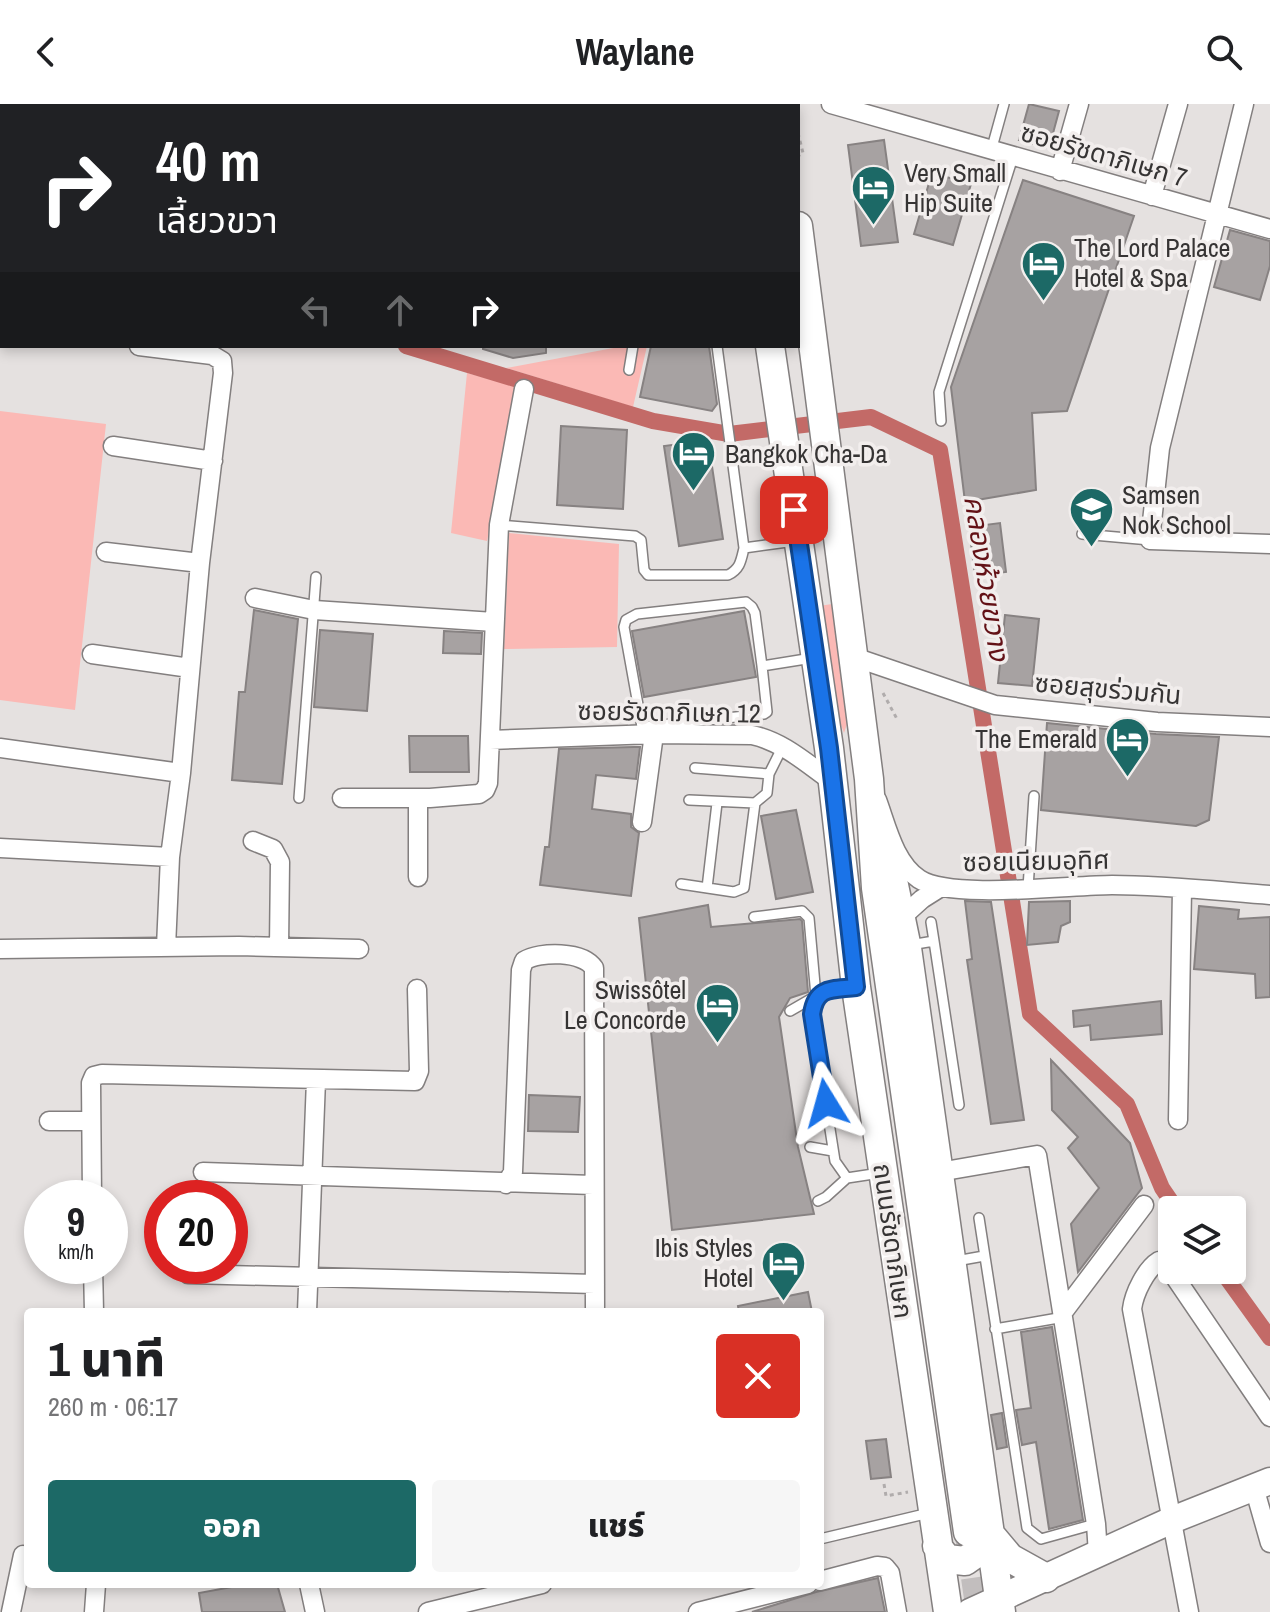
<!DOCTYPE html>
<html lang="th">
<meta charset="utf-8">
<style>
body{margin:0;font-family:"Archivo Narrow","Noto Sans Thai",sans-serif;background:#f6f6f6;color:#202124;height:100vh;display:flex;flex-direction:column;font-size:30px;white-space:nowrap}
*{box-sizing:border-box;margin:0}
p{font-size:26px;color:#757577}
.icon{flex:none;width:44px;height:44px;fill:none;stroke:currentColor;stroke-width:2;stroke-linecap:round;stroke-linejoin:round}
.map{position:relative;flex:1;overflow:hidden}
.drawer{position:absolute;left:24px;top:1204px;width:800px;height:280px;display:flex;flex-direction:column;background:#fff;border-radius:8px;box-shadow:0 4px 12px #0003}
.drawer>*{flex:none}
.guide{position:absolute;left:0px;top:0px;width:800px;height:244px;box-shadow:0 4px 12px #0003;background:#202124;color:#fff;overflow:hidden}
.controls{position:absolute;left:1158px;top:1092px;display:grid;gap:16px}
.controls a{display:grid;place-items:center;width:88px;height:88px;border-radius:8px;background:#fff;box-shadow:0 4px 12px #0003;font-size:40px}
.speed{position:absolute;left:24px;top:1076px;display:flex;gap:16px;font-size:40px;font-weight:700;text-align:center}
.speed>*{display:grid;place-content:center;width:104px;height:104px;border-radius:50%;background:#fff;box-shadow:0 4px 12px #0003;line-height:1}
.speed small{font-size:20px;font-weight:400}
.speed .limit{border:12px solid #d22;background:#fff;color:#111}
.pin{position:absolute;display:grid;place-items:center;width:68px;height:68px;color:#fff;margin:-34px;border-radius:16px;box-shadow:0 4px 12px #0006}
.me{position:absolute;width:88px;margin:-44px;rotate:352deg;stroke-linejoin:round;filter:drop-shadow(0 0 6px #0008)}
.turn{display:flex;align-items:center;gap:28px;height:168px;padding:0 24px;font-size:36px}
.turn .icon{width:104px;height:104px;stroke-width:2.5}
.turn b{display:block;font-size:56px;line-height:68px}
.lanes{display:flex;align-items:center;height:76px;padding:0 24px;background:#0003;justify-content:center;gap:40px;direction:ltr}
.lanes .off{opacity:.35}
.round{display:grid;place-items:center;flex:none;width:84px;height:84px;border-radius:8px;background:#f6f6f6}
.head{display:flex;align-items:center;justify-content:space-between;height:136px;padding:0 24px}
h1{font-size:48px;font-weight:800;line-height:60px}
.cta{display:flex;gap:16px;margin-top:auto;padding:16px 24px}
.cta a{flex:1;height:92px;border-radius:8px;background:#1c6966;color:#fff;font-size:32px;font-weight:800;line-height:92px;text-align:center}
.cta a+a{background:#f6f6f6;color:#202124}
header{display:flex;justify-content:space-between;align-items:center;height:104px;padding:0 24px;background:#fff;font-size:36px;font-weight:800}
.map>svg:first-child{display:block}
.green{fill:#fbb9b5}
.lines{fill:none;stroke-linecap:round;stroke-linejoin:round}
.canal{stroke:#c36a67;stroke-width:16}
.building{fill:#a7a2a2;stroke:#878282;stroke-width:2}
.primary-tunnel{stroke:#c2bebe;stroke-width:28;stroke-dasharray:28 14;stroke-linecap:butt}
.lane-casing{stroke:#837f7f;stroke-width:12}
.street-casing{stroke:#837f7f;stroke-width:21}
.secondary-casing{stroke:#837f7f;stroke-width:29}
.primary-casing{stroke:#837f7f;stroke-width:31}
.path{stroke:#b0acac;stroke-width:3;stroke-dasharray:4 4;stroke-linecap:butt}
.lane{stroke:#fff;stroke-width:9}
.street{stroke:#fff;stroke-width:18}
.secondary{stroke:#fff;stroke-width:26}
.primary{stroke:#fff;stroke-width:28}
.route-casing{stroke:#114b97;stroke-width:20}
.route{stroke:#1a73e8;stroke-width:14}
.labels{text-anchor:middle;stroke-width:7;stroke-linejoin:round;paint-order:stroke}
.street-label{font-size:26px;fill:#363434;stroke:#f2eeed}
.poi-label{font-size:26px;fill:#363434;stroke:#f2eeed;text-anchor:start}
.water-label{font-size:28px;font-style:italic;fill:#631116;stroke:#f2eeed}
</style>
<header><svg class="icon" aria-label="back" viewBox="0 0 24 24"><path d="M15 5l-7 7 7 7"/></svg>Waylane<svg class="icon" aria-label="search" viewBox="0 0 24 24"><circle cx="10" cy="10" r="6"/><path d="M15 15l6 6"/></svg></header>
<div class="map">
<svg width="1270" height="1508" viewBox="0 0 1270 1508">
<rect width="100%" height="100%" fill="#e5e1e0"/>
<path class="green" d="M 624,242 L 647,242 L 633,303 L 506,264 Z
M 467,269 L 519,283 L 487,437 L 451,429 Z
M 0,307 L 106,320 L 75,606 L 0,596 Z
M 509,429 L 619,440 L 617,543 L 504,545 Z
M 832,500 L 848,617 L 844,629 L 836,607 L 819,502 Z"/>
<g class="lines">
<path class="canal" d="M 145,2 L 145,0
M 406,242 L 653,317 L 729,330 L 871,313 L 940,346 L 1030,910 L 1127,1000 L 1162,1084 L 1177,1106
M 1221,1166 L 1270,1234"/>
</g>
<path class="building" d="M 1029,0 L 1059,7 L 1049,44 L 1019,36 Z
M 884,36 L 898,138 L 861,142 L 848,41 Z
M 932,69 L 971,80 L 953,141 L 914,130 Z
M 1023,76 L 1134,112 L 1067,307 L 1032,309 L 1036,386 L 965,398 L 951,283 Z
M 1230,126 L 1270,137 L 1270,162 L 1260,196 L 1214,183 Z
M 483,242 L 546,242 L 546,249 L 513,254 L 483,245 Z
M 651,242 L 709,242 L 717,300 L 712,307 L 640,293 Z
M 561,322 L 627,326 L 623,405 L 557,401 Z
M 708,336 L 723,435 L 679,442 L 664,342 Z
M 1000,419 L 1006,468 L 975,472 L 969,423 Z
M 254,506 L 298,515 L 282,680 L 232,676 L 239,588 L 245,588 Z
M 744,507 L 756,573 L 644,593 L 632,527 Z
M 1005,511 L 1039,515 L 1032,582 L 998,579 Z
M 320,526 L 373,530 L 367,607 L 314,603 Z
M 444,527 L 482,529 L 481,550 L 443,549 Z
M 1047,619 L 1156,630 L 1219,633 L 1209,716 L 1196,722 L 1041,706 Z
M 409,632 L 468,632 L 469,668 L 410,668 Z
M 634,643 L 640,643 L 636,675 L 596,671 L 592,705 L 631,710 L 631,723 L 639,729 L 631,792 L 540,781 L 545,743 L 549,743 L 559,645 Z
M 796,706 L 813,788 L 776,795 L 761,712 Z
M 965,797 L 991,798 L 1024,1016 L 991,1020 L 967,856 L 972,855 Z
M 1070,797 L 1070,818 L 1061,822 L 1058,838 L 1027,841 L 1029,798 Z
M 708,801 L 711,823 L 800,815 L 802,817 L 808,888 L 790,894 L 779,913 L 798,1043 L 814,1110 L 672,1126 L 639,814 Z
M 1199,802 L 1239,806 L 1238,815 L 1270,813 L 1270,893 L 1256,894 L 1255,870 L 1194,865 Z
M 1161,897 L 1162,930 L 1091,936 L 1090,921 L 1074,923 L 1073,907 Z
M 1051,956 L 1130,1039 L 1142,1084 L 1078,1168 L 1071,1120 L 1099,1084 L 1068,1044 L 1078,1033 L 1052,1006 Z
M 529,991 L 580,993 L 578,1028 L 528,1027 Z
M 808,1188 L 812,1208 L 739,1208 L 738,1202 Z
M 1052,1223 L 1083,1416 L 1049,1425 L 1036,1338 L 1022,1341 L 1016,1306 L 1031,1304 L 1021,1228 Z
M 1002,1309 L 1007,1343 L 997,1345 L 991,1311 Z
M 886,1335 L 891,1373 L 871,1375 L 866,1337 Z
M 878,1474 L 885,1508 L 752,1508 L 816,1488 Z
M 248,1480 L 277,1480 L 285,1508 L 202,1508 L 199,1489 Z"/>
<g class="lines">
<path class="primary-tunnel" d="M 969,1432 L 980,1508"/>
<defs>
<path id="lane" d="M 991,47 L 1004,0
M 717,242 L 744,444
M 629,266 L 633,242
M 941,317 L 939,288 L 1013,53
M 499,421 L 635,432 L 641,436 L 644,466 L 648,471 L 728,471 C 740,465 741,457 744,444 L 795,437
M 1082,430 L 1150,436
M 762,562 L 767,608 L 764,610 L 642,623 L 624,523 L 626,516 L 637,510 L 746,498 L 752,503 L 755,509 L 762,562 L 812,554
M 695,664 L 769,670 L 783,642
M 299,694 L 316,473
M 689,696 L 755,699 L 767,689 L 769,670
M 681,780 L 734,788 L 744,784 L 755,699
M 707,784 L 717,699
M 1028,784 L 1034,692
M 754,813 L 802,807 L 809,814 L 816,892 L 790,907
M 931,818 L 934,837
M 910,841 L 934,837 L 959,1001
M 810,1043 L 833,1047
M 847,1074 L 835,1057 L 812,910 L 814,897 L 820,889 L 852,883
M 818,1097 L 826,1093 L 847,1074 L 880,1069
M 979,1114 L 1027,1424 L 1041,1435 L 1095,1420
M 956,1157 L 984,1152
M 995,1225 L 1064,1213
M 820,1435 L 929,1409"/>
<path id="street" d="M 567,0 L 581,2
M 642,0 L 642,2
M 831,0 L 1270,125
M 1244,0 L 1160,344 L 1150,436 L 1270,440
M 130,2 L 130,0
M 1060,67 L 1079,0
M 1152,92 L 1178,0
M 0,100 L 2,100
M 0,199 L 2,199
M 139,242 L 212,251 L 222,257 L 223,269 L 200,459 L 181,669 L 170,753 L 166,843
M 113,342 L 213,357
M 106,448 L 200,459
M 255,494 L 314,506 L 494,518
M 92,550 L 190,564
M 854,553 L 995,601 L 1157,618 L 1270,623
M 490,636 L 654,630 L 752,631 C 784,638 807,660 833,678
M 0,644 L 181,669
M 342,694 L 430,694 L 479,690 L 485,686 L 488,679 L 499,421 L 524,285
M 877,696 C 887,723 894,758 919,775 C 950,796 1070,781 1112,781 C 1165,781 1218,787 1270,791
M 642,718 L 654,630
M 253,737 L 273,745 L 280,758 L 279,843
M 0,744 L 170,753
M 418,773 L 418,694
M 901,814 L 922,795 L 941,783
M 0,845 L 239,842 L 359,845
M 1178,1016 L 1182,785
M 49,1017 L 91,1017
M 203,1068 L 593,1081
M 939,1068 L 1037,1051 L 1096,1420 L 1098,1450
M 506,1080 L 513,1068 L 521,866 L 524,857 C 540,847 583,847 594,864 L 595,1208
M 92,1094 L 91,979 L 94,972 L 102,970 L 415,977 L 419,967 L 417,885
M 93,1162 L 94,1208
M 188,1170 L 595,1180
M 1064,1207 L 1144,1101
M 307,1208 L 316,976
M 1254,1383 L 1270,1439
M 820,1477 L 877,1462 L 885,1463 L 890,1469 L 897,1508
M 309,1480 L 315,1508
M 11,1508 L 23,1451
M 94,1508 L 96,1480
M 428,1508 L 542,1480
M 698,1508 L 808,1480
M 1189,1508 L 1132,1205 C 1134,1189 1146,1165 1159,1157 L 1166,1160 L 1270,1313"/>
<path id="secondary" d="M 970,1508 L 1172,1416 L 1270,1377"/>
<path id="primary" d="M 734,0 L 734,2
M 783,0 L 783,2
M 798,122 L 869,675 L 876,784 L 968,1428
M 770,242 L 829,644 L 856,883 L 948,1508
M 889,757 L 907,844 L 1001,1508
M 989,1429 L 1010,1454 L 1046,1474
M 937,1442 L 947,1455 L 965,1457 L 982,1445 L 989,1429"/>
</defs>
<use href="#lane" class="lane-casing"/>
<use href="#street" class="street-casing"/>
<use href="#secondary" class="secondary-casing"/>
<use href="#primary" class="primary-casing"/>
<path class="path" d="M 798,29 L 803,49 L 798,52
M 883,589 L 897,615
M 884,1380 L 886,1392 L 908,1388"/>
<use href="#lane" class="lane"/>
<use href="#street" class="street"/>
<use href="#secondary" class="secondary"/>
<use href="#primary" class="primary"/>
</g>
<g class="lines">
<defs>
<path id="route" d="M 794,406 L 829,644 L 856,883 C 832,886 816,882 812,910 L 826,999"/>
</defs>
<use href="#route" class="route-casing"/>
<use href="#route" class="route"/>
</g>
<defs>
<symbol id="hotel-pin" viewBox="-11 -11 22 30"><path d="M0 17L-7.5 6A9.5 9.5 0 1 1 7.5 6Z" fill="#1c6966" stroke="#f2eeed"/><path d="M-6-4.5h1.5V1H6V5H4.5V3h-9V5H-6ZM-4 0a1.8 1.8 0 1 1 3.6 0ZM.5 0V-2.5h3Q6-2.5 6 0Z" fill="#fff"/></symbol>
<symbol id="school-pin" viewBox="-11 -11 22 30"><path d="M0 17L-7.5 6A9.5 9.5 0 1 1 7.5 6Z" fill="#1c6966" stroke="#f2eeed"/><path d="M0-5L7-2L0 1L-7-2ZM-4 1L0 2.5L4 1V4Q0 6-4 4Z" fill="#fff"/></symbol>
</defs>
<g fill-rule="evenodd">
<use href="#hotel-pin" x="848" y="58" width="51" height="69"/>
<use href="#hotel-pin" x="1018" y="134" width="51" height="69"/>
<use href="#hotel-pin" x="668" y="324" width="51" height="69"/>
<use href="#school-pin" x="1066" y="380" width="51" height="69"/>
<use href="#hotel-pin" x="1102" y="610" width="51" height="69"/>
<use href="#hotel-pin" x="692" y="876" width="51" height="69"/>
<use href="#hotel-pin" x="758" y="1134" width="51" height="69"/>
</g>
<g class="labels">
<g class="street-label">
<text transform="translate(1104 51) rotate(16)" y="9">ซอยรัชดาภิเษก 7</text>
<text transform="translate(1108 585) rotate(5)" y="9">ซอยสุขร่วมกัน</text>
<text transform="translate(669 608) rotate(1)" y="9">ซอยรัชดาภิเษก 12</text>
<text transform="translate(1036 757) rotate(-1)" y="9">ซอยเนียมอุทิศ</text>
<text transform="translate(893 1137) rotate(82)" y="9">ถนนรัชดาภิเษก</text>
</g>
<g class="poi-label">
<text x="904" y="78">Very Small<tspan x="904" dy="30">Hip Suite</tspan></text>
<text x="1074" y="153">The Lord Palace<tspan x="1074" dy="30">Hotel &amp; Spa</tspan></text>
<text x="725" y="359">Bangkok Cha-Da</text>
<text x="1122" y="400">Samsen<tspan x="1122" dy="30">Nok School</tspan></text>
<text x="1097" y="644" text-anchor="end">The Emerald</text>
<text x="686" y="895" text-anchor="end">Swissôtel<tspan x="686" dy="30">Le Concorde</tspan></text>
<text x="753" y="1153" text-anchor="end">Ibis Styles<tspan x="753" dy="30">Hotel</tspan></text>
</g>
<g class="water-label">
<text transform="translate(987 474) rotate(81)" y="10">คลองห้วยขวาง</text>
</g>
</g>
</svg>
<div class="controls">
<a><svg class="icon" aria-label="layers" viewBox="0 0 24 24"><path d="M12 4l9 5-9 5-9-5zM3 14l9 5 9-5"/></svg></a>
</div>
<div class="speed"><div>9<small>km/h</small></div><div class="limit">20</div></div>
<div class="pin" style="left:794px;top:406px;background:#d93025"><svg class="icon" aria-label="arrive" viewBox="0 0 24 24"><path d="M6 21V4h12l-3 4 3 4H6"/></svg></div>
<svg class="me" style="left:826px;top:999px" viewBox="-20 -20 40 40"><path d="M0-17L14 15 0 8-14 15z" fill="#1a73e8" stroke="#fff" stroke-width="4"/></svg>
<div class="guide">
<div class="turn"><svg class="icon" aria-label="right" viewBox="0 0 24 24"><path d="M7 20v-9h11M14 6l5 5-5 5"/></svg><div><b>40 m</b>เลี้ยวขวา</div></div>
<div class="lanes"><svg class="icon off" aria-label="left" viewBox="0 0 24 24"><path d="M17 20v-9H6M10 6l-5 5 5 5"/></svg><svg class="icon off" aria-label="ahead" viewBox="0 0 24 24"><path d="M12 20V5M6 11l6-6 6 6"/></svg><svg class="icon" aria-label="right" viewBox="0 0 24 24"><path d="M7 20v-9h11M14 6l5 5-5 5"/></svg></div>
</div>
<section class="drawer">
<div class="head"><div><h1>1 นาที</h1><p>260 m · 06:17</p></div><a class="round" style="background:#d93025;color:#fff"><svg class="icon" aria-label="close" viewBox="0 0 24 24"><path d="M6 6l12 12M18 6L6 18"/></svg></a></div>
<div class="cta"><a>ออก</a><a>แชร์</a></div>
</section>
</div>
